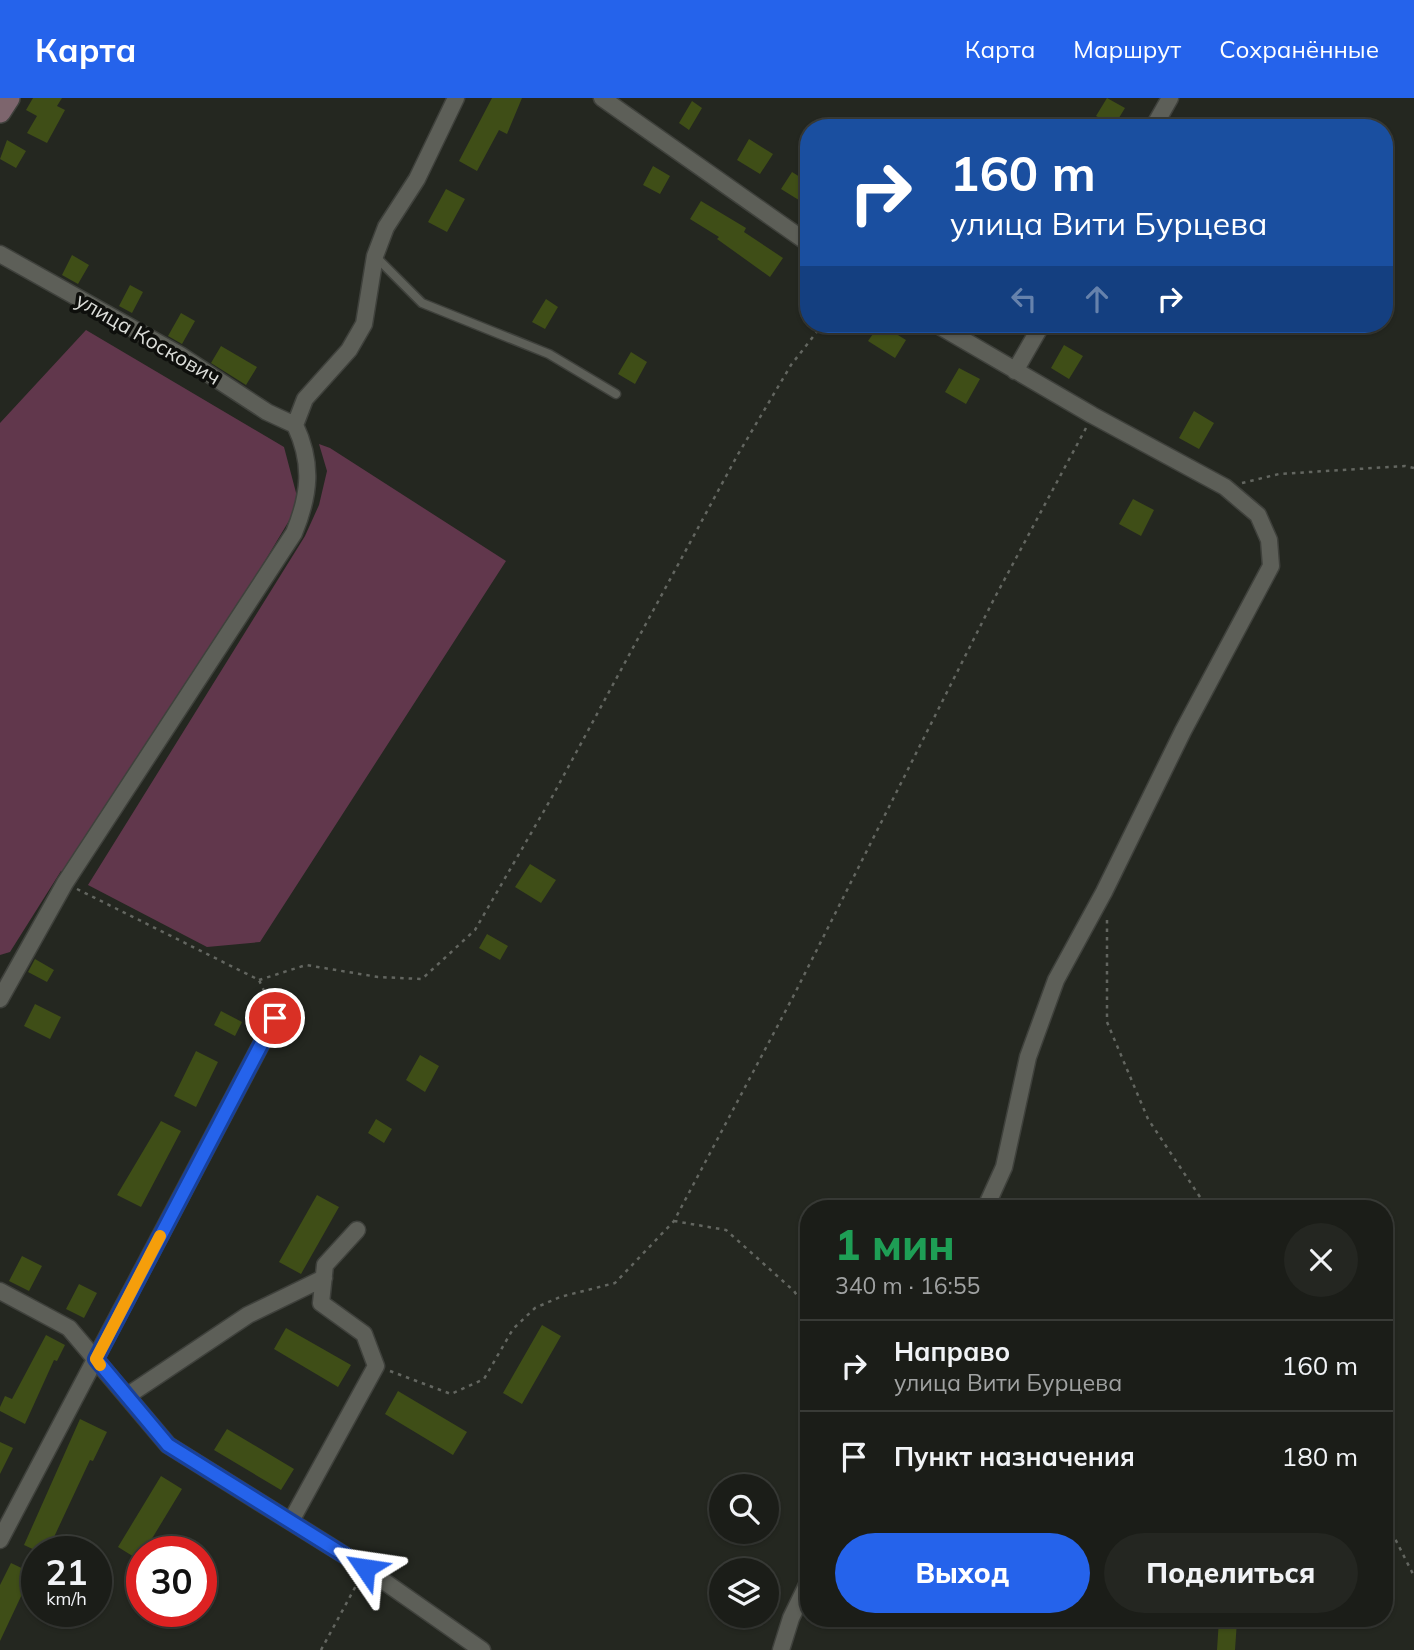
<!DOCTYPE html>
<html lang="ru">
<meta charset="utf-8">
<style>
body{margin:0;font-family:Mulish,sans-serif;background:#242621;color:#f1f3f6;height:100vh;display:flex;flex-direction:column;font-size:26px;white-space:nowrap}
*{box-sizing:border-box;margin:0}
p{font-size:23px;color:#a0a2a2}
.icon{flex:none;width:38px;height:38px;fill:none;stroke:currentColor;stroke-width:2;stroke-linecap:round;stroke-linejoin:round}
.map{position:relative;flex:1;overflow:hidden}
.drawer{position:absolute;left:800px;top:1102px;width:593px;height:427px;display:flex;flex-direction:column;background:#1b1d18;border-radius:28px;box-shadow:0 2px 5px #0004,0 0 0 2px #393b37}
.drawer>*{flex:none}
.banner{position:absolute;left:800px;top:21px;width:593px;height:214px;border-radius:28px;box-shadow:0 2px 5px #0004,0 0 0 2px #393b37;background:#1a4fa0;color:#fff;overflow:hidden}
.controls{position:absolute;left:709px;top:1376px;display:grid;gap:14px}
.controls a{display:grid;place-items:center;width:70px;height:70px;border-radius:50%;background:#1b1d18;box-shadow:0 2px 5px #0004,0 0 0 2px #393b37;font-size:35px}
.speed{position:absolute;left:21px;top:1438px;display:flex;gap:14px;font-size:35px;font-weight:700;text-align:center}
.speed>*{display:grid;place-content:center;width:91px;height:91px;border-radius:50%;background:#1b1d18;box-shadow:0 2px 5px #0004,0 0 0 2px #393b37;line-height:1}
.speed small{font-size:18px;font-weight:400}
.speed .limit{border:10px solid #d22;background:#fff;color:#111}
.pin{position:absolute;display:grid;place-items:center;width:60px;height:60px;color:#fff;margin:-30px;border:4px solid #fff;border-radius:50%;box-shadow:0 2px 7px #0007}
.me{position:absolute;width:77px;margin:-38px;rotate:302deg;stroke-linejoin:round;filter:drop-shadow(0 0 5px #0008)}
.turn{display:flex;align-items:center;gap:24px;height:147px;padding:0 35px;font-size:32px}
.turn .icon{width:91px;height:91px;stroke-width:2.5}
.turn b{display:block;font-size:49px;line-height:60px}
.lanes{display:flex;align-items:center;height:66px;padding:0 35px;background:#0003;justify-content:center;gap:35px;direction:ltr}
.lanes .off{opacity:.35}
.round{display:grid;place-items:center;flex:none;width:74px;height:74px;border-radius:37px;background:#242621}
.summary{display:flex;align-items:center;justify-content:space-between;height:119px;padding:0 35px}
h1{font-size:42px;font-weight:800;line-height:52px;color:#1e9e55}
.action{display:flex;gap:14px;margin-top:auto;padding:14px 35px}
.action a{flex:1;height:80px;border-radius:42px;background:#2563eb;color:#fff;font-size:28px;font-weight:800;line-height:80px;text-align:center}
.action a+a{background:#242621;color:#f1f3f6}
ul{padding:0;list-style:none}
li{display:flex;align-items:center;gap:21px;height:91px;padding:0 35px;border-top:2px solid #393b37}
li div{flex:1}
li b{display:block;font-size:26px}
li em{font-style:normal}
header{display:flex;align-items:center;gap:42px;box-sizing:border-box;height:98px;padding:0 35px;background:#2563eb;color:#fff}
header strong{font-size:33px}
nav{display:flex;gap:38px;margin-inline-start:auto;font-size:24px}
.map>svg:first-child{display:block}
.green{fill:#61374c}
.building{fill:#3f4e17}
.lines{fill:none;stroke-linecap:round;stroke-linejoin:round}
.lane-casing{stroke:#3f413c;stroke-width:11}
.street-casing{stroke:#3f413c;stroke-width:19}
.secondary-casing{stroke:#3f413c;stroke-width:24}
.path{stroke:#636660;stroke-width:2.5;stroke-dasharray:3.5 5;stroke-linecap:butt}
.lane{stroke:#5d5f58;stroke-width:8}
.street{stroke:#5d5f58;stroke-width:16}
.secondary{stroke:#7d656d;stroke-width:21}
.route-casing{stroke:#184099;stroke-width:18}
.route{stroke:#2563eb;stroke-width:12}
.slow{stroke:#f59e0b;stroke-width:12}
.labels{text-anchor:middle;stroke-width:7;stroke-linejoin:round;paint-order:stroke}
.street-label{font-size:21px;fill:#dbddd9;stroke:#0e0f0c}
</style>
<header>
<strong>Карта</strong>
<nav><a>Карта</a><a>Маршрут</a><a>Сохранённые</a></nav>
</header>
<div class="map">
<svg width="1414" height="1552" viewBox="0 0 1414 1552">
<rect width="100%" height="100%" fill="#242720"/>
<path class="green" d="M 86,232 L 284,349 L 299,406 L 75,780 L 61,773 L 10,854 L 0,857 L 0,325 Z
M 319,346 L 330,350 L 506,463 L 260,844 L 207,849 L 88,787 L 305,438 L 319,407 L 327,373 Z"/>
<path class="building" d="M 33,0 L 62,0 L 57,8 L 65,12 L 47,45 L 27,35 L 37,18 L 26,12 Z
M 492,0 L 522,0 L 507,36 L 499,32 L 477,73 L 459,63 Z
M 1107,0 L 1125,10 L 1114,28 L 1096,18 Z
M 692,3 L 702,10 L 689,32 L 679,25 Z
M 749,41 L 773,56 L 760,76 L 737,62 Z
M 7,42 L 26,53 L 16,70 L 0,61 Z
M 653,68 L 670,78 L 660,96 L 643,87 Z
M 792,74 L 808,84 L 808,93 L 802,104 L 781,91 Z
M 446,91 L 465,101 L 447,134 L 428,124 Z
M 701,103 L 746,130 L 744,134 L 783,160 L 770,179 L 717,141 L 719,139 L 690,121 Z
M 72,157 L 89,167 L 78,186 L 62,177 Z
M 130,187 L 143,194 L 132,215 L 119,208 Z
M 546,201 L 558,209 L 545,231 L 532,224 Z
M 181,215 L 195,223 L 182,246 L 168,238 Z
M 880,226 L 906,242 L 895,260 L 868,243 Z
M 1064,247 L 1083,258 L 1069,281 L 1051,270 Z
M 221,248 L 257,269 L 246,287 L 211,265 Z
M 631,254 L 647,264 L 635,286 L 618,276 Z
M 959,270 L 980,281 L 966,306 L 945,294 Z
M 1194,313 L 1214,325 L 1199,351 L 1179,340 Z
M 1133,401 L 1154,412 L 1141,438 L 1119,426 Z
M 530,766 L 556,782 L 541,805 L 515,789 Z
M 487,836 L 508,848 L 500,862 L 479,850 Z
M 35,861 L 54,872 L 47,884 L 28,874 Z
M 35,906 L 61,919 L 50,941 L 24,928 Z
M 221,913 L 242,924 L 235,938 L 214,927 Z
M 196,953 L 218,964 L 196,1009 L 174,998 Z
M 420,957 L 439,968 L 425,994 L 406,982 Z
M 376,1021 L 392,1031 L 384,1045 L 368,1035 Z
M 161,1023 L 181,1033 L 141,1109 L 117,1097 Z
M 317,1097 L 339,1109 L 301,1176 L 279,1164 Z
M 22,1158 L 42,1168 L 29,1193 L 9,1183 Z
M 79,1186 L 97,1195 L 84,1220 L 66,1211 Z
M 542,1227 L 561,1238 L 522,1306 L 503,1295 Z
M 286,1230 L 351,1267 L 338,1289 L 274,1251 Z
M 46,1237 L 65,1247 L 57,1263 L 54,1262 L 25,1326 L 0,1313 L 0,1309 L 5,1298 L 12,1301 Z
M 398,1293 L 467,1334 L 453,1357 L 385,1316 Z
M 80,1321 L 107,1334 L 93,1363 L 90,1362 L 47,1454 L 39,1454 L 24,1447 Z
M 227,1331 L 294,1371 L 281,1392 L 214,1352 Z
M 0,1344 L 13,1350 L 0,1376 Z
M 161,1378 L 182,1391 L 139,1462 L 118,1449 Z
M 11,1465 L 32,1475 L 0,1543 L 0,1487 Z
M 1219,1521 L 1237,1523 L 1235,1552 L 1217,1552 Z"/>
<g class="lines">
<defs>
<path id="lane" d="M 375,158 L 422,205 L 549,256 L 616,296"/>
<path id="street" d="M 602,0 L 808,145
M 1153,30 L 1170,0
M 0,156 L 180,257 L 267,314 L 295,327
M 936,226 L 1092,317 L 1225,389 L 1258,417 L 1269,442 L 1271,468 L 1183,633 L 1104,794 L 1056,882 L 1028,959 L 1004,1069 L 985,1111
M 1015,273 L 1042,226
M 0,901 L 65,785 L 294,435 C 310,396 313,365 295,327 L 305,301 L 349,252 L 364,226 L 375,158 L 386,129 L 417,81 L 456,0
M 0,1193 L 69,1230 L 168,1347 L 365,1470 L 482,1552
M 127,1298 L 248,1217 L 324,1180
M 291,1423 L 376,1268 L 364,1236 L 321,1205 L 325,1167 L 357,1132
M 0,1442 L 275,920
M 781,1552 L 791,1520 L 808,1485"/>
<path id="secondary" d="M 0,14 L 9,0"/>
</defs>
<use href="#lane" class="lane-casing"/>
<use href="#street" class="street-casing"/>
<use href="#secondary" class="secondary-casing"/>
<path class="path" d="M 1242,385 L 1279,376 L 1405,368 L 1414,370
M 77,791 L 259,882 L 271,908
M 1107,822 L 1107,924 L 1148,1021 L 1208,1111
M 259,882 L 306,867 L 378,879 L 422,881 L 475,832 L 552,699 L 737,358 L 791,267 L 823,226
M 674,1123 L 726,1132 L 794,1193 L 808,1214
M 390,1273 L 451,1296 L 484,1281 L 513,1231 L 535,1210 L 560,1199 L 615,1185 L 674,1123 L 795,895 L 994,501 L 1086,330
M 1384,1419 L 1414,1478
M 321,1552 L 358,1484"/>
<use href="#lane" class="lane"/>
<use href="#street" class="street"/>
<use href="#secondary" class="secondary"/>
</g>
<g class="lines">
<defs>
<path id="route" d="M 275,920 L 96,1261 L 168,1347 L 365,1470"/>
</defs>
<use href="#route" class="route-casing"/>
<use href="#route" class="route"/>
<path class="slow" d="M 100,1267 L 96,1261 L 160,1138"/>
</g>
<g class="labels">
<g class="street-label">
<text transform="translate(148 241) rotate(30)" y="7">улица Коскович</text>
</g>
</g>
</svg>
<div class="controls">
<a><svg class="icon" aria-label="search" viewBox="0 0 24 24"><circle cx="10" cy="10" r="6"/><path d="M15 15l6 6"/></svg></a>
<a><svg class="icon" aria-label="layers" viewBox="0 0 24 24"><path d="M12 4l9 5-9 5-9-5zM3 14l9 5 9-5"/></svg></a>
</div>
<div class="speed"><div>21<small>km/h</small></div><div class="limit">30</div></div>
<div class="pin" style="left:275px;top:920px;background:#d93025"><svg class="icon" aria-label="arrive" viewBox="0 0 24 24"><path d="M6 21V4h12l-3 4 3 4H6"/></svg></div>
<svg class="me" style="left:365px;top:1470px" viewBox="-20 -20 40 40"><path d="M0-17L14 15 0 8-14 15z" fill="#2563eb" stroke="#fff" stroke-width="4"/></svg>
<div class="banner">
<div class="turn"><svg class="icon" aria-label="right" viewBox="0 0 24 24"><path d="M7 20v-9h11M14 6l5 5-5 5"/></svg><div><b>160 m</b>улица Вити Бурцева</div></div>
<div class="lanes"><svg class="icon off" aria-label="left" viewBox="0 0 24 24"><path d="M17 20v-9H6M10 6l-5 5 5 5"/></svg><svg class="icon off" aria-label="ahead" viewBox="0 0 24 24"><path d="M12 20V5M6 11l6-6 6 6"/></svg><svg class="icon" aria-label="right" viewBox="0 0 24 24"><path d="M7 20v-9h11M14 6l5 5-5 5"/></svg></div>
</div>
<section class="drawer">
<div class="summary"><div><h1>1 мин</h1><p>340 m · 16:55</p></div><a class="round"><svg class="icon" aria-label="close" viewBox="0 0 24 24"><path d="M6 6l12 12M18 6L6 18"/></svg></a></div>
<ul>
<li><svg class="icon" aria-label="right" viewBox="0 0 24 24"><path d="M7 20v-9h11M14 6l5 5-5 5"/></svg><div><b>Направо</b><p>улица Вити Бурцева</p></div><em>160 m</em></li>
<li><svg class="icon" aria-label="arrive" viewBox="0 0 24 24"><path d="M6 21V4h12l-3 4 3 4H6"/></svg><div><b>Пункт назначения</b></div><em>180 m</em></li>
</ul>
<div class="action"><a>Выход</a><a>Поделиться</a></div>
</section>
</div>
